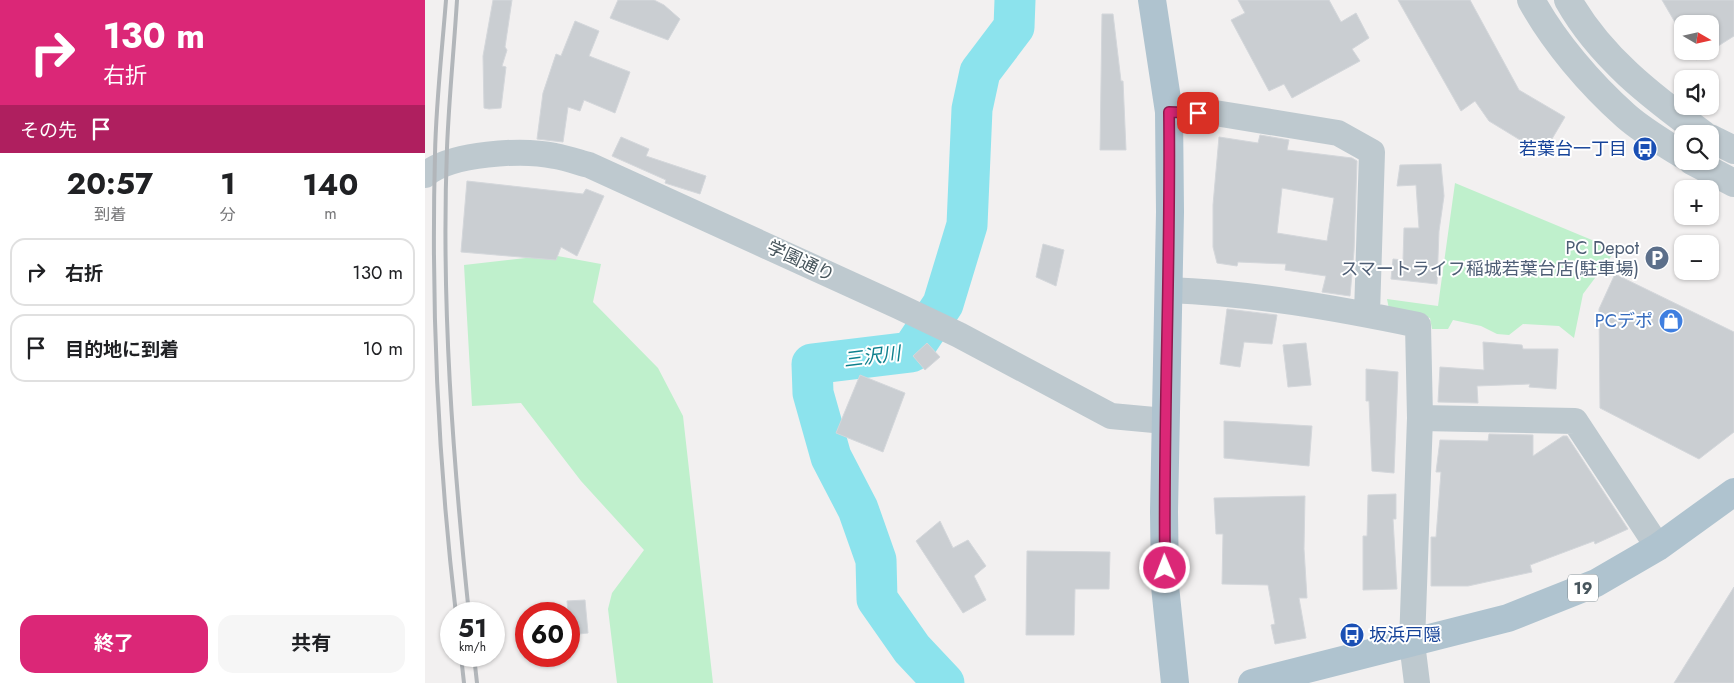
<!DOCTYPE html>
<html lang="ja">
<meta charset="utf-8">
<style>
body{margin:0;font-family:Jost,"Noto Sans JP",sans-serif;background:#f6f6f6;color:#202124;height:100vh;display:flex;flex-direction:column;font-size:19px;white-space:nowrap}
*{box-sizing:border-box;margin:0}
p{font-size:16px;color:#757577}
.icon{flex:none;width:28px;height:28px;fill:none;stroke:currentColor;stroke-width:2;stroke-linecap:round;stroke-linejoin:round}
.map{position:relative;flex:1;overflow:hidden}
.sheet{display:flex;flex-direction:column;background:#fff;width:425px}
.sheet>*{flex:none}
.guide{background:#db2777;color:#fff;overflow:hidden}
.needle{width:32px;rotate:99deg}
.tools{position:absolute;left:1249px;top:15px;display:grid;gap:10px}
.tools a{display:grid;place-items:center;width:45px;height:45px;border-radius:10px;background:#fff;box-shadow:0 1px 4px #0004;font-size:25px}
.speed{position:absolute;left:15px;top:602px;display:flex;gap:10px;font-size:25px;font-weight:700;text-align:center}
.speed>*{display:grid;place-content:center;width:65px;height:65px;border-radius:50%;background:#fff;box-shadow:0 1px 4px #0004;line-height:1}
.speed small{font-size:12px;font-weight:400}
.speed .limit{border:8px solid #d22;background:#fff;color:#111}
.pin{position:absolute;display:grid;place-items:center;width:42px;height:42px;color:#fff;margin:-21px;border-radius:10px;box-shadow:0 2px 8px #0006}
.me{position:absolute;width:55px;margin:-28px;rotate:359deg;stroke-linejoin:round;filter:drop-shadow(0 0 4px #0008)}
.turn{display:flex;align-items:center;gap:18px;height:105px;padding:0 20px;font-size:22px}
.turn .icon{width:65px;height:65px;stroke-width:2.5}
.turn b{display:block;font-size:35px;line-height:42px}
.then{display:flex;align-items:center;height:48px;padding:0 20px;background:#0003;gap:10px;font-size:19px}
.eta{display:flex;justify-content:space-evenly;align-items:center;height:85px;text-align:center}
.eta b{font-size:30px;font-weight:700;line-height:35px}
.primary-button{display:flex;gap:10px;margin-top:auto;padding:10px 20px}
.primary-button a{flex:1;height:58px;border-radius:15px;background:#db2777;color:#fff;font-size:20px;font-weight:700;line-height:58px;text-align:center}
.primary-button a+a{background:#f6f6f6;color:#202124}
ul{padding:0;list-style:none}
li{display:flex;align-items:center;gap:15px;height:68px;margin:0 10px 8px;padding:0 10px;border:2px solid #e0e0e0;border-radius:15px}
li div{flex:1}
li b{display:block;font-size:19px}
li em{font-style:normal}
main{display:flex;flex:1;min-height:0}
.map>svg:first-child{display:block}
.green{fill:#bff0cc}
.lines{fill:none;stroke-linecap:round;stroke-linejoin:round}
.river{stroke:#8ce3ed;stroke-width:41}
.building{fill:#caced2;stroke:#d4d7db;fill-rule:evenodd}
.minor{stroke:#bec9cf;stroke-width:26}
.tertiary{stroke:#bec9cf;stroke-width:28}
.primary{stroke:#afc3cf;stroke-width:28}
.rail{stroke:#b2b6ba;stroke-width:4}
.route-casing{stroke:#8e194d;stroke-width:12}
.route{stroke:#db2777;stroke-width:9}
.labels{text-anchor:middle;stroke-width:4;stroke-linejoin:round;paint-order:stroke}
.shield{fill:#fff;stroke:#7f898e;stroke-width:1}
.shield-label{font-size:16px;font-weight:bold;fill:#48565d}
.transit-label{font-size:18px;fill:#164399;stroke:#fff;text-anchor:end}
.service-label{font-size:18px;fill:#4e5e75;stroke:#fff;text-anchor:end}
.street-label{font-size:18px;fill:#48565d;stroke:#fff}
.shop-label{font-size:18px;fill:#366cbe;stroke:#fff;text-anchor:end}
.water-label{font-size:19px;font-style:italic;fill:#0d808d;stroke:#fff}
</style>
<main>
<section class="sheet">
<div class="guide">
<div class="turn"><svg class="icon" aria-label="right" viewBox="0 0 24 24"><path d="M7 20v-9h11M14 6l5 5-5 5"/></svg><div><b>130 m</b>右折</div></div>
<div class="then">その先<svg class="icon" aria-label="arrive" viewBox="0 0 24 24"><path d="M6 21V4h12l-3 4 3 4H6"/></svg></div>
</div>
<div class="eta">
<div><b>20:57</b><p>到着</p></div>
<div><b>1</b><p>分</p></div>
<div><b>140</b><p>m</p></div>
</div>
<ul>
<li><svg class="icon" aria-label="right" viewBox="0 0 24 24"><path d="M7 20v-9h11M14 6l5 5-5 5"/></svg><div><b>右折</b></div><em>130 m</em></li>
<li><svg class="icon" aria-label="arrive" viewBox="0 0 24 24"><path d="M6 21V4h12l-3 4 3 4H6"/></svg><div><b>目的地に到着</b></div><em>10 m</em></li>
</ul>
<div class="primary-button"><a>終了</a><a>共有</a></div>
</section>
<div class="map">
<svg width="1309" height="683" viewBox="0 0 1309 683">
<rect width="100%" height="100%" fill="#f2f0f0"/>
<path class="green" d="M 1030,183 L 1191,250 L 1158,294 L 1149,338 L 1134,326 L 1098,324 L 1084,335 L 1072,334 L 1056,326 L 1028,320 L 1023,329 L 1007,329 L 1005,318 L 964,309 L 962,299 L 1013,306 Z
M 127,255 L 176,264 L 168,302 L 233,368 L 258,416 L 288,683 L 192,683 L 183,609 L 187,593 L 219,550 L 156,481 L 96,403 L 47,406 L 39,265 Z"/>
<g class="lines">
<path class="river" d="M 519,683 L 487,649 L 452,599 L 451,560 L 433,509 L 406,457 L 388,393 L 387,364 L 486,352 L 518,304 L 542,225 L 547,109 L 555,72 L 589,27 L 590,0"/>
</g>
<path class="building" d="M 68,0 L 87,0 L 80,47 L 82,50 L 77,66 L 81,67 L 76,108 L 64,109 L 59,108 L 58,56 Z
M 193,0 L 229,0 L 239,5 L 255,19 L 243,40 L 185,18 Z
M 813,0 L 904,0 L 916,22 L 931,13 L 944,38 L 927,49 L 935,61 L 867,98 L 859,84 L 844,91 L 806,20 L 820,13 Z
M 973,0 L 1045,0 L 1094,90 L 1140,117 L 1118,154 L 1064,121 L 1050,101 L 1036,111 Z
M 1237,0 L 1309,0 L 1309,36 L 1271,60 L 1266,51 L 1285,51 L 1285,24 L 1258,24 L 1258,36 Z
M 677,14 L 688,14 L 696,81 L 698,81 L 701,150 L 675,150 Z
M 150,21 L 174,31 L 164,56 L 205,72 L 190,113 L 159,100 L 155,111 L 143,107 L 138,142 L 112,139 L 118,93 L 131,54 L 136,56 Z
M 835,135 L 864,140 L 862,150 L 927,158 L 932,161 L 929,251 L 925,296 L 897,292 L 901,276 L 860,270 L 861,264 L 813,262 L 812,266 L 792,263 L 788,247 L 788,205 L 794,137 L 833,143 ZM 857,188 L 909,198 L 902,241 L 852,233 Z
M 196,137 L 224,149 L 221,156 L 281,176 L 275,194 L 240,183 L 241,180 L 187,156 Z
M 1016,164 L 1019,196 L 1014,231 L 1012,284 L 966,279 L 968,259 L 978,260 L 979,228 L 994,228 L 991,185 L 972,186 L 975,165 Z
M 42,181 L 158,194 L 161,189 L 179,196 L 152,256 L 136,247 L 131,260 L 36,252 Z
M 618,244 L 639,250 L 631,286 L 611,277 Z
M 1190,274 L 1309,332 L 1309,432 L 1274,459 L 1175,408 L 1174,309 Z
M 802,309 L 852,315 L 847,344 L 819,342 L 815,367 L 795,364 Z
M 1058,342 L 1097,345 L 1098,349 L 1133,349 L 1131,389 L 1104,387 L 1105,384 L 1052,386 L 1053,403 L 1013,402 L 1015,367 L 1059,370 Z
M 502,343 L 515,357 L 500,370 L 488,356 Z
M 881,343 L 886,385 L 863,387 L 858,345 Z
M 941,369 L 973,372 L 969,473 L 947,471 L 944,401 L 941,401 Z
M 435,375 L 480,393 L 458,452 L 411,433 Z
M 799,421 L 887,426 L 884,466 L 799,458 Z
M 1064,434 L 1108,435 L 1108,456 L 1138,436 L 1142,436 L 1203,529 L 1170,544 L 1169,541 L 1105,565 L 1107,572 L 1043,586 L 1006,586 L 1006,537 L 1011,537 L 1016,472 L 1011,472 L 1015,440 L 1063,441 Z
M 971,494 L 971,519 L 968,519 L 972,589 L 938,590 L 938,536 L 942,536 L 943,495 Z
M 880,496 L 879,549 L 882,598 L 874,598 L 881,638 L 850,644 L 846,625 L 850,624 L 843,585 L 797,584 L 798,534 L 791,534 L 789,498 Z
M 515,521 L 528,548 L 543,540 L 561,566 L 549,576 L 561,600 L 538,613 L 491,541 Z
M 602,551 L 685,552 L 684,589 L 650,589 L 649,635 L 601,635 Z
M 1309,587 L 1309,683 L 1249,683 Z
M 160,600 L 163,633 L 145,635 L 142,601 Z"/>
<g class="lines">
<path class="minor" d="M 744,112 L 790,113 L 913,133 L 947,152 L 942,314
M 0,175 C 25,153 98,149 130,156 C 141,158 153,162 164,165 L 473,306 L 534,335 L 686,416 L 740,421
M 743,290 C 827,293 911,308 993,325 L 995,418 L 987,643 L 992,683
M 995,418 L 1150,421 L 1233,547"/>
<path class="tertiary" d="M 1106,0 C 1129,42 1165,84 1201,116 C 1218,131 1239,143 1258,155
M 1143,0 C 1175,57 1226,96 1278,134
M 1285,138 L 1309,150
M 1267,161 L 1309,183"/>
<path class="primary" d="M 727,0 L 744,112 L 745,212 L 739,512 L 740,586 L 750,683
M 827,683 L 1083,618 L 1171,583 L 1233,547 L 1309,492"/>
<path class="rail" d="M 21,0 C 17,51 11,103 10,154 C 6,308 13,461 31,614
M 32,0 C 29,49 24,98 22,148 C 16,303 28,460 44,614
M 36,656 L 39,683
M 49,656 L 52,683"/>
</g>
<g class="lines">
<defs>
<path id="route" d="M 740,568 C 738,416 746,264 744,112 L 773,113"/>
</defs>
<use href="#route" class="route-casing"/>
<use href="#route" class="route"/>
</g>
<defs>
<symbol id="bus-disc" viewBox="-11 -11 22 22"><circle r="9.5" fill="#1a4fb4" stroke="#fff"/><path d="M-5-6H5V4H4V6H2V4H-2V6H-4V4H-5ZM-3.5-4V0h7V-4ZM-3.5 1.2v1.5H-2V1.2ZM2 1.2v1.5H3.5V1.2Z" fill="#fff"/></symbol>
<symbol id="parking-disc" viewBox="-11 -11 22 22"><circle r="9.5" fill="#5c6f8a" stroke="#fff"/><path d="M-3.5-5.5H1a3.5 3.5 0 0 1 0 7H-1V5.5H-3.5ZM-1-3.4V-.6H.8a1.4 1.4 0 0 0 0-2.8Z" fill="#fff"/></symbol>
<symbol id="shop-disc" viewBox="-11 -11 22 22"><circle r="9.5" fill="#3f7fe0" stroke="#fff"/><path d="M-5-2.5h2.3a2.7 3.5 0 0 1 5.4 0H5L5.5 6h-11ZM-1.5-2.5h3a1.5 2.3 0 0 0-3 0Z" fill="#fff"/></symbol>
</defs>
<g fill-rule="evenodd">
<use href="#bus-disc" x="1206" y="135" width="28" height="28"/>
<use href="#parking-disc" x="1218" y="244" width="28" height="28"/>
<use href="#shop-disc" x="1232" y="307" width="28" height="28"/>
<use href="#bus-disc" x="913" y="621" width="28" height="28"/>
</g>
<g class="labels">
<rect class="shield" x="1143" y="574.5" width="30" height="27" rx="4"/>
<g class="shield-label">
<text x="1158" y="594">19</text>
</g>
<g class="transit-label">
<text x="1202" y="155">若葉台一丁目</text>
<text x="944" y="641" text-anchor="start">坂浜戸隠</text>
</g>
<g class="service-label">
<text x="1214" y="254">PC Depot<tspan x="1214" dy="21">スマートライフ稲城若葉台店(駐車場)</tspan></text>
</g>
<g class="street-label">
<text transform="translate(376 261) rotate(25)" y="6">学園通り</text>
</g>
<g class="shop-label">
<text x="1228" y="327">PCデポ</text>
</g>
<g class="water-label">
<text transform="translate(447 356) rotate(-7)" y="7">三沢川</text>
</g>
</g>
</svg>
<div class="tools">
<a><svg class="needle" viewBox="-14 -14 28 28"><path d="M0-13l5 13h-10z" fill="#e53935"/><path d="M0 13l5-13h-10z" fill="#757577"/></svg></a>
<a><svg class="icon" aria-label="sound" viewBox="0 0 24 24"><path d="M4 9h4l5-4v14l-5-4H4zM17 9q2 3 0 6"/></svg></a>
<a><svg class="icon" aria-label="search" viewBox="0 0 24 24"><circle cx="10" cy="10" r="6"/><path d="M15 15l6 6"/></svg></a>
<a>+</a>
<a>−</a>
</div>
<div class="speed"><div>51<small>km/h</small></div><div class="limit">60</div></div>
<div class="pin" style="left:773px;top:113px;background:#d93025"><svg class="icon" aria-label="arrive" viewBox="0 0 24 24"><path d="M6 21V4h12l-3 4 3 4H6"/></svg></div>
<svg class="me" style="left:740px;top:568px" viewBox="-20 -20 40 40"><circle r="17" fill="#db2777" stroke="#fff" stroke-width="3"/><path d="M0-11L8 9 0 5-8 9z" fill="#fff"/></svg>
</div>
</main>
